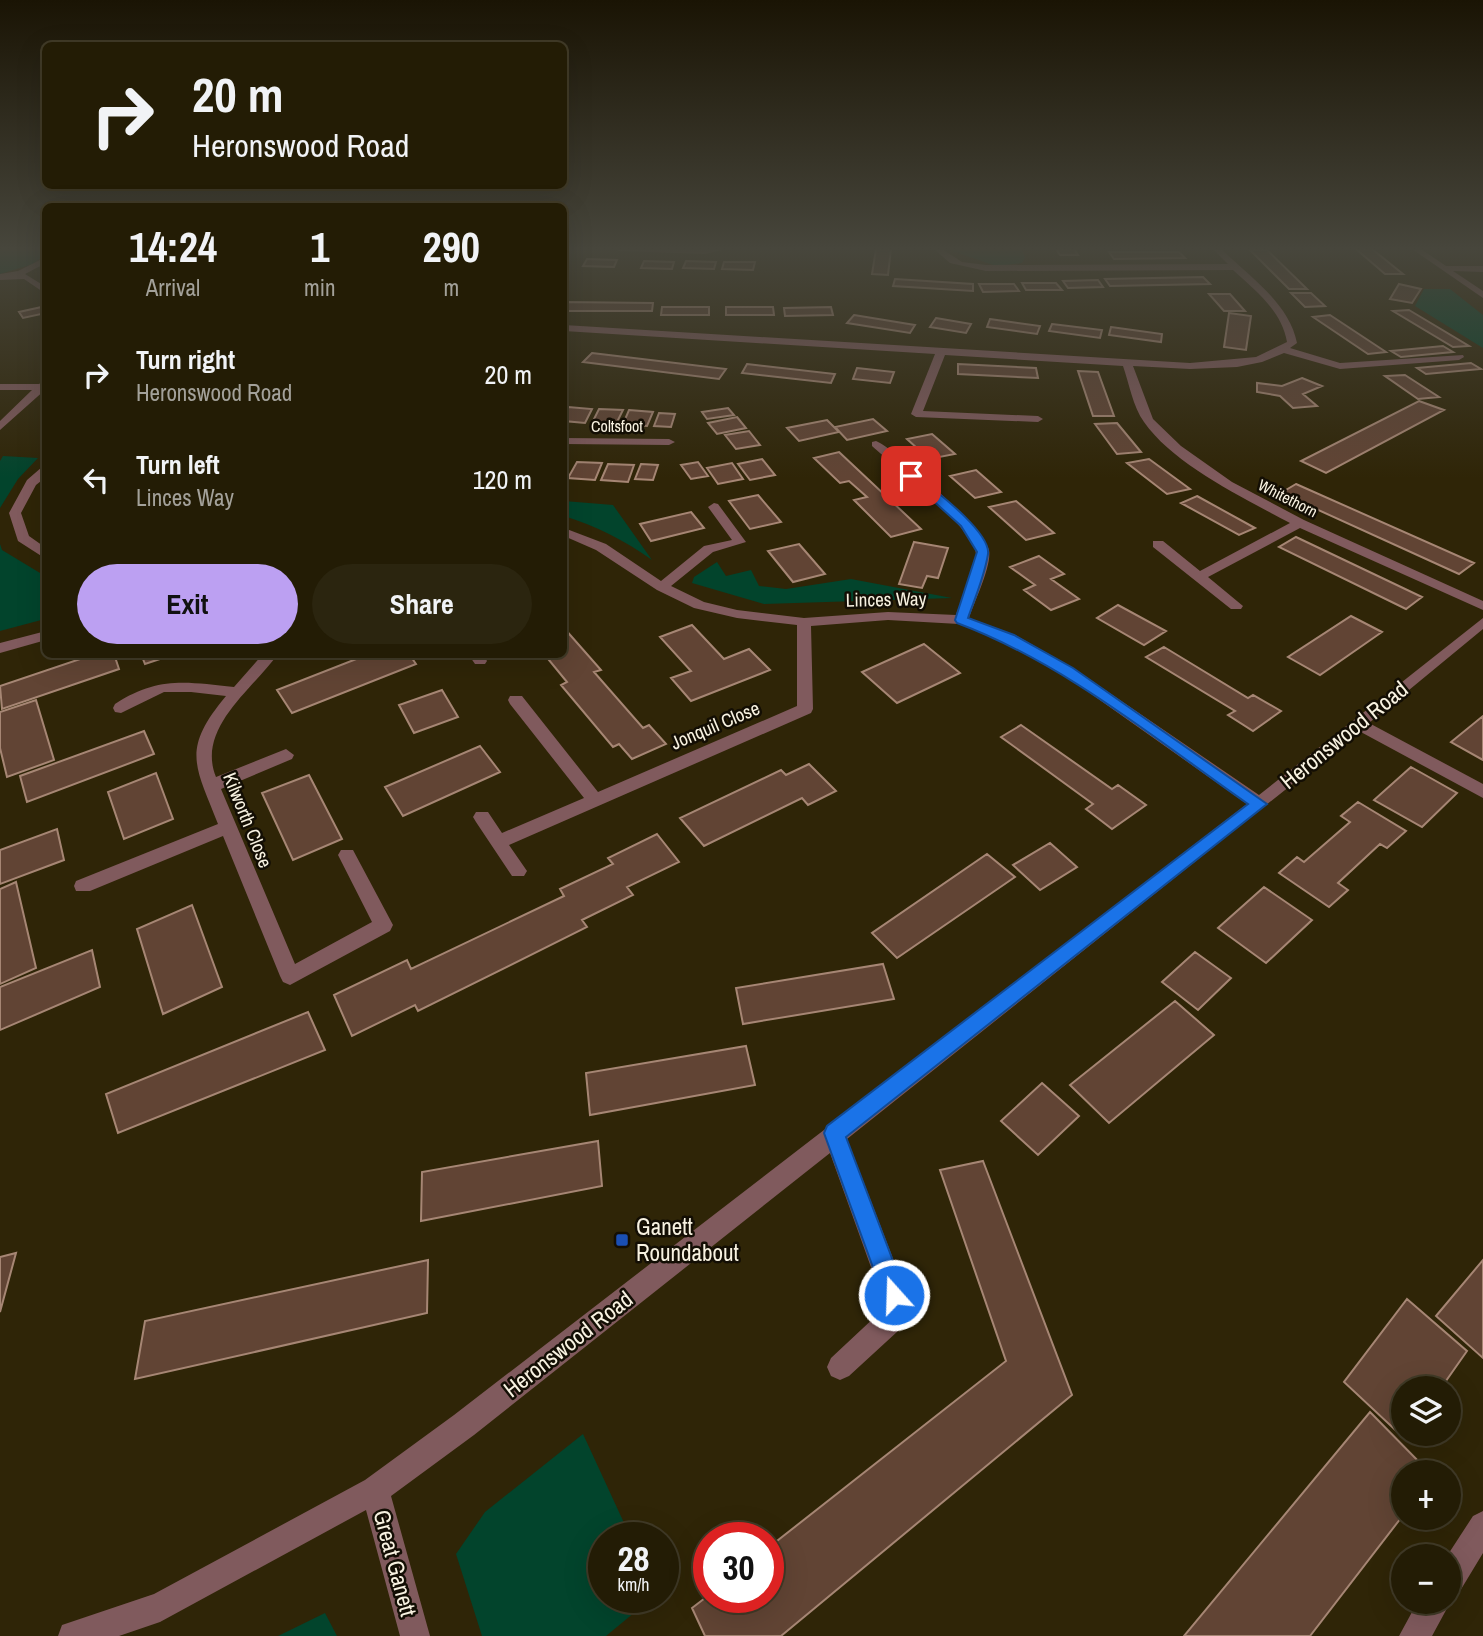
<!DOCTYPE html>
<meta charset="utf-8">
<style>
body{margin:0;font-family:"Archivo Narrow",sans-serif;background:#2b250f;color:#f1f3f6;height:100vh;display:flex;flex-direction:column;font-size:26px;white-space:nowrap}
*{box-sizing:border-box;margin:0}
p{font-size:23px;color:#a3a19a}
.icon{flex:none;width:38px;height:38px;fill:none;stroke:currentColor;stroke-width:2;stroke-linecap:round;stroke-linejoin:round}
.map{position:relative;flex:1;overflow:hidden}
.drawer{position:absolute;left:42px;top:203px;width:525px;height:455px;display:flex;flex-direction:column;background:#231c05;border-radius:10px;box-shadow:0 7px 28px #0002,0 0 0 2px #403a27}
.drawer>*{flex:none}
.guide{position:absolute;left:42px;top:42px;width:525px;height:147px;border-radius:10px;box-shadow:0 7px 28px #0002,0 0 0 2px #403a27;background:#231c05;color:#f1f3f6;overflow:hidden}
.controls{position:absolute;left:1391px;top:1376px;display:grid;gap:14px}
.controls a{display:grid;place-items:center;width:70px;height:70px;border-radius:50%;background:#231c05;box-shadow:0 7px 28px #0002,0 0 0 2px #403a27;font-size:35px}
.speed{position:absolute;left:588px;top:1522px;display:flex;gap:14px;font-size:35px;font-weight:700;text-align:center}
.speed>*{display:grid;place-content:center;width:91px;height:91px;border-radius:50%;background:#231c05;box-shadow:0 7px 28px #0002,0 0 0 2px #403a27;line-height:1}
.speed small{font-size:18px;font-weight:400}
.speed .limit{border:10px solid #d22;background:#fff;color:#111}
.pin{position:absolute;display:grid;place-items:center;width:60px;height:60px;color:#fff;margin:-30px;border-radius:14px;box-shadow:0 4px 10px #0006}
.me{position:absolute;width:77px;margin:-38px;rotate:340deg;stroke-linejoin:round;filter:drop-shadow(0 0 5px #0008)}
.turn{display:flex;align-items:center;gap:24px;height:147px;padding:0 35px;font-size:32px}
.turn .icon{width:91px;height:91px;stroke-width:2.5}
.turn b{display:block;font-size:49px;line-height:60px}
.eta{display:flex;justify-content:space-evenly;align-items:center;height:119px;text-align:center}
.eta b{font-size:42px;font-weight:800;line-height:49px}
.cta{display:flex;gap:14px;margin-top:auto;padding:14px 35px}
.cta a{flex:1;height:80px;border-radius:42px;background:#bca0f2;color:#111;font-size:28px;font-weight:800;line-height:80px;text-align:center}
.cta a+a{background:#2b250f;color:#f1f3f6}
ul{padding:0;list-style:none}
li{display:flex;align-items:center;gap:21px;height:105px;padding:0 35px}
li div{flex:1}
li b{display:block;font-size:26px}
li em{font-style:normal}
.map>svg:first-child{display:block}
.green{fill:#02442c}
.building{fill:#614434;stroke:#a68674;stroke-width:2}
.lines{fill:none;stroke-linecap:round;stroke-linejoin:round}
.minor{fill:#805a5d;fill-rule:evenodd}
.route{fill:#1a73e8;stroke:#114b97;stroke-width:2}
.transit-dot{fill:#1a4fb4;stroke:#130e04;stroke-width:2.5}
.labels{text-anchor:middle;stroke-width:5;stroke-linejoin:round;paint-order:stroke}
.far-street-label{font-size:16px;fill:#f8f2e1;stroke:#130e04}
.street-label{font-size:19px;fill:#f8f2e1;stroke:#130e04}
.near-street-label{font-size:23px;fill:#f8f2e1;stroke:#130e04}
.near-poi-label{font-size:23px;fill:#f8f2e1;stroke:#130e04;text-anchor:start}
</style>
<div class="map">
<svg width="1483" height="1636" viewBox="0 0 1483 1636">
<rect width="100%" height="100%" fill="#2f2507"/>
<path class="green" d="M 0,249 L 45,249 L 45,254 L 33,264 L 0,274 Z
M 947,249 L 1022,249 L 1025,257 L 1022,263 L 996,266 Z
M 1424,289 L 1450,289 L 1483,315 L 1483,348 L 1415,306 Z
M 3,456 L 38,458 L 18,479 L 0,508 L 0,461 Z
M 564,501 L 613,505 L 652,560 C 624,540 596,526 564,516 Z
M 0,544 L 2,550 L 45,576 L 45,619 L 0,631 Z
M 717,562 L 726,576 L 751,570 L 759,586 L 786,589 L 851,579 L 952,598 L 764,604 L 692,583 L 694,577 Z
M 583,1434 L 631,1538 L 604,1538 L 604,1598 L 652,1598 L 606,1636 L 482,1636 L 456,1554 L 485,1512 Z
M 325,1613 L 337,1636 L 278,1636 Z"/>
<path class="building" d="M 876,249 L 891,249 L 888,275 L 872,274 Z
M 1056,249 L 1074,249 L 1078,255 L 1060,255 Z
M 1356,249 L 1372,249 L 1403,274 L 1385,274 Z
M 1250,250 L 1267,250 L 1307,289 L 1289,289 Z
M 1109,252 L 1179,252 L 1185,258 L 1114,259 Z
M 587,259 L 617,260 L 614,267 L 583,266 Z
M 644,261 L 674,262 L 672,269 L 641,268 Z
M 686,261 L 716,262 L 714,269 L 683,268 Z
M 724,262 L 755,262 L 753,270 L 722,269 Z
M 1203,277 L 1210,284 L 1110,286 L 1105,279 Z
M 895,279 L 973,284 L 973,291 L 893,286 Z
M 1098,280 L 1103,287 L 1068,288 L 1063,281 Z
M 1022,283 L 1056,283 L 1062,290 L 1026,290 Z
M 979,284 L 1014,284 L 1019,291 L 983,292 Z
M 1399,284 L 1421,289 L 1412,303 L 1390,299 Z
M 1291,293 L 1311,293 L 1325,306 L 1305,307 Z
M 1209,294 L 1230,294 L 1245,311 L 1224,311 Z
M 564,302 L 653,303 L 652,311 L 564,311 Z
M 46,306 L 46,313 L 23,318 L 19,312 Z
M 662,307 L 709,307 L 709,315 L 661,315 Z
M 726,307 L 773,307 L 774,315 L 726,315 Z
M 831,307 L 833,315 L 785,316 L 784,308 Z
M 1409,310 L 1469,346 L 1453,347 L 1393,311 Z
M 1229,313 L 1251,316 L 1246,350 L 1224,347 Z
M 854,315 L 915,325 L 910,333 L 847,323 Z
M 1330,315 L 1386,352 L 1368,354 L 1313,317 Z
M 936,318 L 971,324 L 966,333 L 930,327 Z
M 990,319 L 1040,326 L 1037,334 L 987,327 Z
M 1052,324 L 1102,330 L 1100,338 L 1049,331 Z
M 1111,327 L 1162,334 L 1161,342 L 1109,335 Z
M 1443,346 L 1453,352 L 1401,357 L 1391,351 Z
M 592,353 L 726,369 L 719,379 L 583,362 Z
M 1471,363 L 1481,369 L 1426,374 L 1417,368 Z
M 747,364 L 835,374 L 831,383 L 742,373 Z
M 958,364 L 1036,368 L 1038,378 L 958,374 Z
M 857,368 L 894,372 L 890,383 L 853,379 Z
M 1078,371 L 1098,372 L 1114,416 L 1093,416 Z
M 1405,375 L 1439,397 L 1418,399 L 1385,376 Z
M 1302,378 L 1322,386 L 1303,394 L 1317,406 L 1293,408 L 1280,396 L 1257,392 L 1257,383 L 1282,386 Z
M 1419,401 L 1444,410 L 1326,473 L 1301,461 Z
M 568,407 L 592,409 L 585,423 L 564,421 Z
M 728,408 L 734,415 L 707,419 L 702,412 Z
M 599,409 L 623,410 L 616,424 L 592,423 Z
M 629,410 L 653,412 L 647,426 L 623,424 Z
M 659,413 L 675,414 L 671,427 L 654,426 Z
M 737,417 L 746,428 L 717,434 L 708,423 Z
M 873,419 L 887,431 L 847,440 L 835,427 Z
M 827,420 L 839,432 L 799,441 L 787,428 Z
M 1117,423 L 1141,452 L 1117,454 L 1095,424 Z
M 749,431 L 760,445 L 736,449 L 725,435 Z
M 932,434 L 955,454 L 929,459 L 907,439 Z
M 839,452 L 921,529 L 891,537 L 854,500 L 867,497 L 849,481 L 840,483 L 814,458 Z
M 762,459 L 775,475 L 750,480 L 738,464 Z
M 1149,459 L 1190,489 L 1167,494 L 1127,463 Z
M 577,462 L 602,463 L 595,480 L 568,478 Z
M 698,462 L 708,476 L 691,479 L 681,465 Z
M 732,463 L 743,479 L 718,484 L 707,468 Z
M 608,464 L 634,465 L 628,482 L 601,480 Z
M 641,464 L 658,465 L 653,480 L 635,479 Z
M 976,470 L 1001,492 L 975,498 L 950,476 Z
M 1296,484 L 1474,563 L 1459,574 L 1281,493 Z
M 758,495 L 781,522 L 750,529 L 729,501 Z
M 1197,496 L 1255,528 L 1239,535 L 1181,503 Z
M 1016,501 L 1054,533 L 1026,540 L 989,507 Z
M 691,512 L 704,528 L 651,541 L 640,524 Z
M 1296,537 L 1422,597 L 1406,609 L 1279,547 Z
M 914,542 L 948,548 L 938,578 L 927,576 L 922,588 L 899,584 Z
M 799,544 L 825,574 L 793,582 L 768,551 Z
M 1039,556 L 1064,574 L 1051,579 L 1079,599 L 1051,610 L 1024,590 L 1035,585 L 1010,567 Z
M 1118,605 L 1166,631 L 1144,645 L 1097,618 Z
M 1351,616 L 1382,632 L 1320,675 L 1288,657 Z
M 692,625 L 724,659 L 749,649 L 770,670 L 691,701 L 671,678 L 691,671 L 660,637 Z
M 564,628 L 601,670 L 594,672 L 643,728 L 649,725 L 666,744 L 632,759 L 619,744 L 613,747 L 561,685 L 567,682 L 544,654 L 564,654 Z
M 924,644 L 960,673 L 897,703 L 862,672 Z
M 1164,647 L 1248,698 L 1253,695 L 1281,711 L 1253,731 L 1228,715 L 1235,711 L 1146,657 Z
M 95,654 L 114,654 L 119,669 L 2,709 L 0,686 Z
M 141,654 L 175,654 L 145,664 Z
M 369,654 L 409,654 L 416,664 L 292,713 L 277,690 Z
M 442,690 L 458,717 L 414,733 L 399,705 Z
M 36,700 L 54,760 L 7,777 L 0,748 L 0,712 Z
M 1483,716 L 1483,760 L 1451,742 Z
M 1021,725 L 1112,789 L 1118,785 L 1146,805 L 1112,829 L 1086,809 L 1093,804 L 1001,737 Z
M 144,731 L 154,754 L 27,802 L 20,776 Z
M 480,746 L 500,772 L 403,816 L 385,787 Z
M 809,764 L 836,791 L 808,805 L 802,798 L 704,846 L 680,818 L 781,770 L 786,775 Z
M 1411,767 L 1457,793 L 1422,827 L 1374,800 Z
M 156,773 L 173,819 L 124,839 L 108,792 Z
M 309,775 L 342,839 L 293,860 L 262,793 Z
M 1358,802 L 1406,831 L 1387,848 L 1380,844 L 1338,883 L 1348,890 L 1329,907 L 1279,873 L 1297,857 L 1304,862 L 1350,822 L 1341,816 Z
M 57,829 L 64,860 L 0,884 L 0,850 Z
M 657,834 L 679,862 L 627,887 L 633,895 L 582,920 L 587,927 L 418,1011 L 415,1005 L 352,1036 L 334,995 L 407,960 L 411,969 L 564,896 L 560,889 L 613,864 L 608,858 Z
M 1050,843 L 1077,867 L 1040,890 L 1013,865 Z
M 987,854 L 1015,877 L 897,958 L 872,933 Z
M 16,882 L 36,968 L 0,984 L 0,889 Z
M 1264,887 L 1312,920 L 1266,963 L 1218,928 Z
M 192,905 L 222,987 L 163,1014 L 137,929 Z
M 92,950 L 100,987 L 0,1030 L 0,987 Z
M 1195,952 L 1231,978 L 1198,1010 L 1162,982 Z
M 883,964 L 894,999 L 743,1024 L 736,988 Z
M 1175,1001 L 1214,1035 L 1109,1123 L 1070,1085 Z
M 308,1012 L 325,1050 L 118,1133 L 106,1094 Z
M 746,1046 L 755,1085 L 590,1115 L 586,1073 Z
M 1042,1083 L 1079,1116 L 1038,1155 L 1001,1121 Z
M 598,1141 L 602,1186 L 421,1221 L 422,1172 Z
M 983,1161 L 1072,1395 L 781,1636 L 705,1636 L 692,1608 L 709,1595 L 709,1598 L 768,1598 L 768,1548 L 1006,1361 L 940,1170 Z
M 16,1253 L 0,1312 L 0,1257 Z
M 428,1260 L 427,1313 L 135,1379 L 145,1321 Z
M 1483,1260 L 1483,1358 L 1436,1316 Z
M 1407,1299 L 1467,1351 L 1441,1388 L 1404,1388 L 1404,1433 L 1409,1433 L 1405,1439 L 1344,1382 Z
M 1370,1412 L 1429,1472 L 1404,1472 L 1404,1514 L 1310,1636 L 1184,1636 Z"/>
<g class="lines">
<path class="minor" d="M 615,249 L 727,249 L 705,254 L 619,251 Z
M 934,249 L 942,249 L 962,262 L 986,265 L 1228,264 L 1213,249 L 1221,249 C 1249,276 1289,303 1297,343 L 1290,348 L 1340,363 L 1463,355 L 1464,357 L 1459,360 L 1340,369 L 1284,353 L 1262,362 L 1237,367 L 1190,369 L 1133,366 L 1153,419 L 1181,446 L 1232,482 L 1304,520 L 1483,601 L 1483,610 L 1300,528 L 1208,577 L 1243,606 L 1241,609 L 1231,609 L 1153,547 L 1153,541 L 1163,541 L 1200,571 L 1290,523 C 1245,499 1173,464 1144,422 C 1133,407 1129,383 1123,366 L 945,355 L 923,411 L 1038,416 L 1043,419 L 1038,422 L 916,417 L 911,414 L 935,354 L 564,331 L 564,325 L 1190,363 L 1256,357 L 1287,342 C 1282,311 1255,290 1233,270 L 986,271 L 950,263 Z
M 1412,249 L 1421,249 L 1446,266 L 1483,266 L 1483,272 L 1453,271 L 1483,291 L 1483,298 Z
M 46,257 L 46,263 L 25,274 L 46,287 L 46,294 L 24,279 L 0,280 L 0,274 L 18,271 Z
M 46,380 L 46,389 L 0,430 L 0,421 L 32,390 L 0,390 L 0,384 L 39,384 Z
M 564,438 L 669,439 L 675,442 L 669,445 L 564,444 Z
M 876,441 C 895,448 985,531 989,550 C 992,566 974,602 969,618 L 1015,635 L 1073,668 L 1259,795 L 1483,618 L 1483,629 L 1369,723 L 1483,784 L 1483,798 L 1359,731 L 847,1139 L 907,1295 L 898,1331 L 849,1376 L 840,1380 L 831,1376 L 827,1367 L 831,1358 L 877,1315 L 881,1295 L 830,1153 L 474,1435 L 391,1496 L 430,1636 L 400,1636 L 366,1510 L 160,1622 L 119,1636 L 58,1636 L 62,1625 L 154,1594 L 365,1480 L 454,1415 L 1247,804 L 1063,674 L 1005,641 L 959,624 L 888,620 L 811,626 L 813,709 L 811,713 L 509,845 L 527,871 L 524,876 L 512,876 L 476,822 L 473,817 L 476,812 L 488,812 L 502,833 L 584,798 L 510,704 L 508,700 L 510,696 L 522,696 L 598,792 L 797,706 L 797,625 L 737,618 L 694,608 L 657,590 L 596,550 L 564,536 L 564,528 L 606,544 L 661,581 L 704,546 L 732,540 L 708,507 L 714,503 L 718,504 L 746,542 L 713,552 L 671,586 L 704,602 L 737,610 L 804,618 L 888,612 L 956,615 C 962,597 976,574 976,554 C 976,530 892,464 872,446 L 872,442 Z
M 42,467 L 46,467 L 46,477 L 36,485 L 21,513 L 29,536 L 46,548 L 46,559 L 18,541 L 9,513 L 27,480 Z
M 46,631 L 46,640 L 0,653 L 0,643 Z
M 263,654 L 278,654 C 253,689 196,728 216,777 L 286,749 L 294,755 L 292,759 L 221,789 L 295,964 L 372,922 L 338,855 L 341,850 L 353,850 L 393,925 L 390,931 L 290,985 L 283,982 L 280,976 L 223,836 L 90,891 L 76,891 L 74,886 L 76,881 L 218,824 C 195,765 181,750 226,696 L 191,692 L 164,692 L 121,713 L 115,712 L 113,708 L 115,704 C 158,676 186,682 234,687 Z
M 468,654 L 483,654 L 487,661 L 485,664 L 475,664 Z
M 1483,1511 L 1483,1553 L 1460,1591 L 1449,1595 L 1447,1556 L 1473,1516 Z
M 1449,1596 L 1451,1601 L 1432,1636 L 1399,1636 L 1418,1601 L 1449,1601 Z"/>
</g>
<linearGradient id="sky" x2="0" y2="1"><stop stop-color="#1a1404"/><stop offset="0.52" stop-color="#47463c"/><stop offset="1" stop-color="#47463c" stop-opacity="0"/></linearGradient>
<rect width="1483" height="478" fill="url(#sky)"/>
<path class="route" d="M 908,474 L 915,474 C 932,488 991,532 988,554 C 985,575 975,598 968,618 L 1014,635 L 1073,668 L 1267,804 L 846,1137 L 906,1295 L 902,1303 L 894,1306 L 886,1303 L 883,1295 L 824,1133 L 827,1126 L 1248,804 C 1155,739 1064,663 957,623 L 955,620 L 977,552 L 961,526 L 908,478 Z"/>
<rect class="transit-dot" x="615" y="1233" width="14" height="14" rx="3.5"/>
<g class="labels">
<g class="far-street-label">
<text x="617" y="432">Coltsfoot</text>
<text transform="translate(1288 498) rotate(27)" y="6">Whitethorn</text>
</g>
<g class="street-label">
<text transform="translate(886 599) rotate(-1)" y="7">Linces Way</text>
<text transform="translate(715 725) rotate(-23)" y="7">Jonquil Close</text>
<text transform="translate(248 820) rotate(68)" y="7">Kilworth Close</text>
</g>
<g class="near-street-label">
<text transform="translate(1344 735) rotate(-39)" y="8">Heronswood Road</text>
<text transform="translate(568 1344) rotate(-38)" y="8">Heronswood Road</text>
<text transform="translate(395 1563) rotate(75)" y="8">Great Ganett</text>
</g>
<g class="near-poi-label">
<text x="636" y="1235">Ganett<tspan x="636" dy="26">Roundabout</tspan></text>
</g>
</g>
</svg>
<div class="controls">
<a><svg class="icon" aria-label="layers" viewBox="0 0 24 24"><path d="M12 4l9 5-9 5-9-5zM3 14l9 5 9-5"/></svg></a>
<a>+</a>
<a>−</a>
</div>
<div class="speed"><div>28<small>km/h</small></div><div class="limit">30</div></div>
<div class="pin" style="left:911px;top:476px;background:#d93025"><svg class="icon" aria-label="arrive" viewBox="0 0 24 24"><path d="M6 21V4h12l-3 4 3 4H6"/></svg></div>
<svg class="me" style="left:894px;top:1295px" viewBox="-20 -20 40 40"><circle r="17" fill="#1a73e8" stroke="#fff" stroke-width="3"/><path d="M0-11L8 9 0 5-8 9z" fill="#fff"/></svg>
<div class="guide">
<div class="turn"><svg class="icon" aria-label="right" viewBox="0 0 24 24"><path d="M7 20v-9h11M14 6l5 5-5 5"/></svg><div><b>20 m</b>Heronswood Road</div></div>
</div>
<section class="drawer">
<div class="eta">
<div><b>14:24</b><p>Arrival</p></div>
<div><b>1</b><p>min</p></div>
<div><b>290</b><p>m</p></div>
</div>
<ul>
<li><svg class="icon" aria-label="right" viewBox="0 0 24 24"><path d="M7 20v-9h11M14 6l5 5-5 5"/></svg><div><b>Turn right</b><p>Heronswood Road</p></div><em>20 m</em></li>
<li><svg class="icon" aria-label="left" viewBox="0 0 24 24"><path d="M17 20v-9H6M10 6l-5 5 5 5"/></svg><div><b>Turn left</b><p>Linces Way</p></div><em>120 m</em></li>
</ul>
<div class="cta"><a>Exit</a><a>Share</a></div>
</section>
</div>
